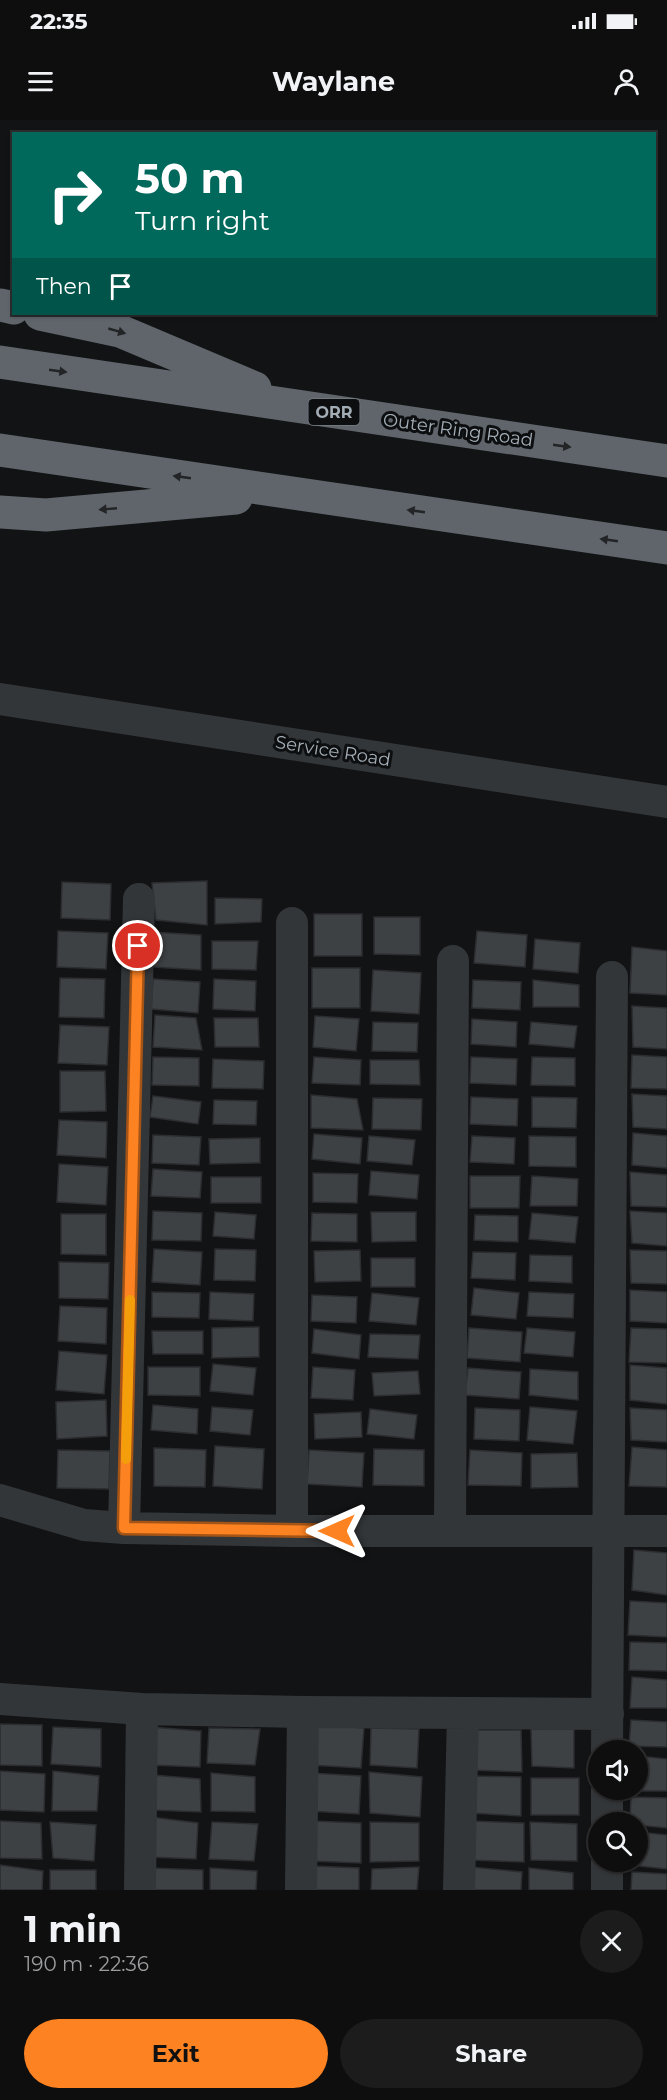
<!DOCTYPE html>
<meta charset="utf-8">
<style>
body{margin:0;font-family:Montserrat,sans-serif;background:#1c1c1d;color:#f1f3f6;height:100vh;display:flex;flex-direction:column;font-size:22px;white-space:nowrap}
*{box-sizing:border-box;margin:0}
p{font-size:20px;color:#9b9c9e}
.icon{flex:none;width:33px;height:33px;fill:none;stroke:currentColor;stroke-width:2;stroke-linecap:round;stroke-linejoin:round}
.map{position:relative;height:1770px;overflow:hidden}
.drawer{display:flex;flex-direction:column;background:#0e0e0f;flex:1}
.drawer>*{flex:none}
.hud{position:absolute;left:12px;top:12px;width:644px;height:183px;border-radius:0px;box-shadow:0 2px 4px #0004,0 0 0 2px #2e2e2f;background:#00695c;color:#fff;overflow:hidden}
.buttons{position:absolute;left:588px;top:1620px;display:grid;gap:12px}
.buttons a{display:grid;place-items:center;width:60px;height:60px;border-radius:50%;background:#0e0e0f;box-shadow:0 2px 4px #0004,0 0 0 2px #2e2e2f;font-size:30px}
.pin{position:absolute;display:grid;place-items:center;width:51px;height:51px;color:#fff;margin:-26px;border:3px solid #fff;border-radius:50%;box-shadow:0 2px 6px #0007}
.me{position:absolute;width:66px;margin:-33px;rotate:270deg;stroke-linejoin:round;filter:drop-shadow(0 0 4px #0008)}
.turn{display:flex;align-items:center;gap:21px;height:126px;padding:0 24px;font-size:27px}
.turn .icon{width:78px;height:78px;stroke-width:2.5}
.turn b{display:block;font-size:42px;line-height:51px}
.then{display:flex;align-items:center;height:57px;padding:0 24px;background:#0003;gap:12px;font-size:22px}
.round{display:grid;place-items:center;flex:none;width:63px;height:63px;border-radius:32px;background:#1c1c1d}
.overview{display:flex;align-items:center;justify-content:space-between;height:102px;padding:0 24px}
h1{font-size:36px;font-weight:700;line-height:45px}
.primary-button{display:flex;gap:12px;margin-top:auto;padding:12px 24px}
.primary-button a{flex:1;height:69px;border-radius:36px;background:#fc8222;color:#111;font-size:24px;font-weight:700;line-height:69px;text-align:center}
.primary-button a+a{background:#1c1c1d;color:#f1f3f6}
.status{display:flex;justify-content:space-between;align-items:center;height:42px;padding:0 30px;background:#0e0e0f;direction:ltr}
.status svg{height:16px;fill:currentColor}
header{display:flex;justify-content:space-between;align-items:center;height:78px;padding:0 24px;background:#0e0e0f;font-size:27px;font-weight:700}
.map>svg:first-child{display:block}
.building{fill:#3e4144;stroke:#2c2d30;stroke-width:1.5}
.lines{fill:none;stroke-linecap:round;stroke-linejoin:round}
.minor{stroke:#333639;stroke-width:32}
.motorway{stroke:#5f656b;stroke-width:33}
.oneway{fill:#222426}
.route-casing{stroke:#a45416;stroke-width:15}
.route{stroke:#fc8222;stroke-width:10}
.slow{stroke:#f59e0b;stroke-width:10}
.labels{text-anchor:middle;stroke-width:6;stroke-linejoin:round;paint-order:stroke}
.shield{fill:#0d0e0f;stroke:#767d84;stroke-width:1.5}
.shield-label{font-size:16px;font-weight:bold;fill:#a3adb6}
.street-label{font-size:18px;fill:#a3adb6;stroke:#0d0e0f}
</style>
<div class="status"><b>22:35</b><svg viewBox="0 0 49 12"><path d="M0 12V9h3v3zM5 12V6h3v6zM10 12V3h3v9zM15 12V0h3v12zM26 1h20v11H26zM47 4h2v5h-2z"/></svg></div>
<header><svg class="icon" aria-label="menu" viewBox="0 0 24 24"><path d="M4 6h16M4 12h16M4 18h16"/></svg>Waylane<svg class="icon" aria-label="person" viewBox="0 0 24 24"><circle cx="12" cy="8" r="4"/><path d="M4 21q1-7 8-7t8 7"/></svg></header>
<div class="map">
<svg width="667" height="1770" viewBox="0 0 667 1770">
<rect width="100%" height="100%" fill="#121314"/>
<path class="building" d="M 207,761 L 207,805 L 156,800 L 152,763 Z
M 62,762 L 111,764 L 110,800 L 61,798 Z
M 215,778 L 262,779 L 261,802 L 215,804 Z
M 314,794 L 362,794 L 362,836 L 314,836 Z
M 374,797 L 420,797 L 420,835 L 374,834 Z
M 58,811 L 108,813 L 106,849 L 57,847 Z
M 477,811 L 527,815 L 525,847 L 474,843 Z
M 152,812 L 201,815 L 201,850 L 153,847 Z
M 535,819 L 580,823 L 578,853 L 533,849 Z
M 212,821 L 258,821 L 256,850 L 212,849 Z
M 632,827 L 667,831 L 667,875 L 630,873 Z
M 312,848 L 360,848 L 360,888 L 312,888 Z
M 373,850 L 421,853 L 419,894 L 371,891 Z
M 60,858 L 105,859 L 104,898 L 59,897 Z
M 153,859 L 200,862 L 198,893 L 151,889 Z
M 214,859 L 256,861 L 255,891 L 213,889 Z
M 473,860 L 521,862 L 520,890 L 472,888 Z
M 533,860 L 579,865 L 579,887 L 533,887 Z
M 632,886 L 667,888 L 667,929 L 633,927 Z
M 155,895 L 196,898 L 202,930 L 153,927 Z
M 315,896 L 359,899 L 356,931 L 313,927 Z
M 214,898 L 258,898 L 259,927 L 215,927 Z
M 472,899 L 517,902 L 516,927 L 471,924 Z
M 373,902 L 418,903 L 417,932 L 372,931 Z
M 531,902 L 577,906 L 574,928 L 529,924 Z
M 60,905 L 109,907 L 107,945 L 58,943 Z
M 632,935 L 667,937 L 667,969 L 631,968 Z
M 153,937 L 199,938 L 199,966 L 152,965 Z
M 314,937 L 361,940 L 360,965 L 312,963 Z
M 471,937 L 517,939 L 516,965 L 470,963 Z
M 532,937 L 575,938 L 575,966 L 531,965 Z
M 213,939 L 264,941 L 263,969 L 212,968 Z
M 370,940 L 419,940 L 420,965 L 370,964 Z
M 60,951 L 105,951 L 106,991 L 60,992 Z
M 632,974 L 667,976 L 667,1009 L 633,1007 Z
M 311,975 L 357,979 L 363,1010 L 311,1008 Z
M 153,976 L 201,982 L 198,1004 L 150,997 Z
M 471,977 L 518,979 L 517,1006 L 470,1004 Z
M 532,977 L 577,978 L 576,1008 L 532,1007 Z
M 373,978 L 422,979 L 421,1010 L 372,1009 Z
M 214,980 L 257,981 L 256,1005 L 213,1004 Z
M 59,1000 L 107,1002 L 106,1038 L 57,1035 Z
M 633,1013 L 667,1016 L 667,1048 L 632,1045 Z
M 314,1014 L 362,1018 L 360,1044 L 312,1039 Z
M 153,1015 L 201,1017 L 199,1045 L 152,1043 Z
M 369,1016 L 415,1020 L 412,1045 L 367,1041 Z
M 472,1016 L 515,1018 L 514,1044 L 470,1042 Z
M 529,1016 L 576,1017 L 576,1047 L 529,1046 Z
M 260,1018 L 260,1043 L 210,1044 L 209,1019 Z
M 59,1044 L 108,1047 L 106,1085 L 57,1082 Z
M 153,1049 L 202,1052 L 200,1078 L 151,1076 Z
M 371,1051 L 419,1055 L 417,1079 L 369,1075 Z
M 630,1052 L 667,1055 L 667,1087 L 631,1086 Z
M 313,1053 L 358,1054 L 357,1083 L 313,1082 Z
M 470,1056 L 520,1056 L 519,1088 L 470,1088 Z
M 532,1056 L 578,1059 L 577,1086 L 530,1086 Z
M 211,1057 L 261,1057 L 261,1083 L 211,1083 Z
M 153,1091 L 202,1093 L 201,1121 L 152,1120 Z
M 630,1091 L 667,1093 L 667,1126 L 632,1123 Z
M 215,1092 L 256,1095 L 254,1119 L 213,1116 Z
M 371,1092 L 416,1092 L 416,1121 L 372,1122 Z
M 312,1093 L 357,1094 L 357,1122 L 311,1121 Z
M 532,1093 L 578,1097 L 575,1123 L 529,1119 Z
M 61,1094 L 106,1094 L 106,1135 L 61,1134 Z
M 475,1095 L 518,1096 L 518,1122 L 474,1120 Z
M 154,1129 L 202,1132 L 200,1165 L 152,1162 Z
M 215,1129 L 256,1130 L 255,1161 L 214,1160 Z
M 360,1130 L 361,1161 L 315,1162 L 314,1131 Z
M 630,1130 L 667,1131 L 667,1164 L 631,1163 Z
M 473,1132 L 516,1133 L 515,1160 L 471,1158 Z
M 530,1135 L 572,1136 L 572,1163 L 529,1161 Z
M 371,1138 L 415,1138 L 415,1167 L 371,1167 Z
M 59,1142 L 109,1143 L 108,1179 L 59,1178 Z
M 474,1168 L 519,1173 L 516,1199 L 471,1195 Z
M 630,1170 L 667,1172 L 667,1203 L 630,1201 Z
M 152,1172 L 200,1173 L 199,1198 L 152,1197 Z
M 210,1172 L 254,1174 L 253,1201 L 209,1199 Z
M 529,1172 L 574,1174 L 573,1198 L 527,1196 Z
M 372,1173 L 419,1178 L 416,1205 L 369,1201 Z
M 312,1175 L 357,1177 L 356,1203 L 311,1201 Z
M 60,1186 L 107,1188 L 106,1224 L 58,1221 Z
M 259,1207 L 259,1237 L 212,1238 L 212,1208 Z
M 469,1208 L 522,1212 L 520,1242 L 467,1238 Z
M 527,1208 L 575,1212 L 573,1237 L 524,1233 Z
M 631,1208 L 667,1209 L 667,1243 L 629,1242 Z
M 314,1209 L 361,1215 L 359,1239 L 312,1233 Z
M 152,1211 L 203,1211 L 203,1234 L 153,1234 Z
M 370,1214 L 420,1215 L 418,1239 L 368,1237 Z
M 59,1231 L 107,1235 L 104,1274 L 56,1270 Z
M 213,1244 L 256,1248 L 253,1275 L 210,1271 Z
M 630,1245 L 667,1248 L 667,1284 L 630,1280 Z
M 148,1247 L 200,1247 L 200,1276 L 148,1275 Z
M 313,1247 L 355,1250 L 353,1280 L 311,1278 Z
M 468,1248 L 521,1252 L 519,1279 L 465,1275 Z
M 530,1249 L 578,1252 L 578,1280 L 529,1275 Z
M 418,1251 L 420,1274 L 374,1276 L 372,1253 Z
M 106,1280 L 107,1316 L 57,1319 L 56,1282 Z
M 153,1285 L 198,1289 L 197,1314 L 151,1310 Z
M 212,1287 L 253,1290 L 250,1315 L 210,1311 Z
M 530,1287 L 577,1291 L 573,1324 L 527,1320 Z
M 475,1288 L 520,1290 L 519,1321 L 474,1319 Z
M 630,1288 L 667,1290 L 667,1322 L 631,1320 Z
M 370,1289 L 417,1295 L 414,1319 L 367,1314 Z
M 361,1292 L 362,1317 L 315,1319 L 314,1294 Z
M 215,1326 L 264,1329 L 262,1369 L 213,1366 Z
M 632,1327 L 667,1330 L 667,1367 L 629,1366 Z
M 154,1328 L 206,1330 L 205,1367 L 154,1366 Z
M 374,1329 L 424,1330 L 424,1366 L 373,1365 Z
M 58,1330 L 110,1331 L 109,1369 L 57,1368 Z
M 309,1330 L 364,1333 L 362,1367 L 307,1364 Z
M 470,1330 L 522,1333 L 521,1366 L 468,1365 Z
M 577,1333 L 578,1367 L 531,1368 L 531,1334 Z
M 634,1430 L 667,1433 L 667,1475 L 632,1470 Z
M 630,1481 L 667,1483 L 667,1517 L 628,1515 Z
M 630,1522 L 667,1523 L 667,1551 L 629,1550 Z
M 632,1557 L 667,1560 L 667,1588 L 630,1588 Z
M 631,1600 L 667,1602 L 667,1627 L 629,1626 Z
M 0,1604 L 42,1605 L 42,1646 L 0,1645 Z
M 312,1604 L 364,1608 L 361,1648 L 310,1645 Z
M 53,1607 L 101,1609 L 101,1647 L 51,1644 Z
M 150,1607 L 201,1611 L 200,1647 L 150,1645 Z
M 209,1608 L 260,1609 L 255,1645 L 207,1643 Z
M 371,1608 L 419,1609 L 417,1648 L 370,1645 Z
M 531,1609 L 574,1609 L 574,1648 L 532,1646 Z
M 472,1610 L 521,1610 L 522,1652 L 471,1650 Z
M 638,1636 L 667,1639 L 667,1671 L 630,1671 L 630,1670 L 638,1670 Z
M 0,1651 L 45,1654 L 44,1692 L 0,1690 Z
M 53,1651 L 99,1656 L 97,1691 L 52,1691 Z
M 369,1652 L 422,1657 L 420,1697 L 370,1693 Z
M 211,1653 L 255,1657 L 255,1692 L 211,1691 Z
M 310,1653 L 361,1656 L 359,1694 L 310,1691 Z
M 153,1655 L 200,1659 L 201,1692 L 153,1690 Z
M 470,1656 L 521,1657 L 521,1696 L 470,1693 Z
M 531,1658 L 579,1658 L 579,1695 L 531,1695 Z
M 631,1677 L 667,1678 L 667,1708 L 638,1705 L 638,1702 L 630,1702 Z
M 151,1697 L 198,1703 L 196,1739 L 150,1737 Z
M 0,1701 L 41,1703 L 42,1739 L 0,1738 Z
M 311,1701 L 361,1703 L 361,1743 L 311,1741 Z
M 470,1701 L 524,1703 L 524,1742 L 471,1740 Z
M 50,1702 L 96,1705 L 94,1741 L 53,1738 Z
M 212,1702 L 258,1704 L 254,1741 L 209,1739 Z
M 370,1702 L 419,1703 L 419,1741 L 370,1742 Z
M 530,1702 L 577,1704 L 577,1741 L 531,1740 Z
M 638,1712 L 667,1715 L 667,1749 L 630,1745 L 630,1742 L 638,1742 Z
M 0,1745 L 43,1751 L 42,1770 L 0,1770 Z
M 312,1746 L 359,1748 L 359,1770 L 311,1770 Z
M 419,1747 L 417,1770 L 371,1770 L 372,1749 Z
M 471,1747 L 522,1752 L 521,1770 L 472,1770 Z
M 150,1748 L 203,1750 L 203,1770 L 151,1770 Z
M 210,1748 L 257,1751 L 256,1770 L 210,1770 Z
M 529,1748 L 573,1753 L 573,1770 L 529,1770 Z
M 50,1750 L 96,1750 L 96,1770 L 50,1770 Z
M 632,1752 L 667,1754 L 667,1770 L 631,1770 Z"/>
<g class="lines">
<path class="minor" d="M 0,579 L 667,682
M 292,803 L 292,1411
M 0,1380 L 84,1405 L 124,1408 L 292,1411 L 667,1411
M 124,1408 L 139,779
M 450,1411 L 453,841
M 0,1579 L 142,1589 L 303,1592 L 608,1594
M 607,1630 L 612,857
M 607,1702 L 607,1670
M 140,1770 L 142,1589
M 301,1770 L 303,1592
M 459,1770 L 463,1593
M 607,1770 L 607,1742"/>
<path class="motorway" d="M 0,185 L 14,188
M 40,194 L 120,211 L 255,268
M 0,242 L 667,341
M 0,330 L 667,428
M 0,392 L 46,395 L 236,378"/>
</g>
<defs><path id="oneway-solid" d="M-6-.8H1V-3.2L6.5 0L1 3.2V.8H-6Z" transform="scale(1.5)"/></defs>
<g class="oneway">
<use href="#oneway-solid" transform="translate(117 211) rotate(16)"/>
<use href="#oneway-solid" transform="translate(58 251) rotate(8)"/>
<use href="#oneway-solid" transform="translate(562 326) rotate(8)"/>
<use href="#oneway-solid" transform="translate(182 357) rotate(-172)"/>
<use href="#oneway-solid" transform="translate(108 389) rotate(175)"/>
<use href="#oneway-solid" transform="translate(416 391) rotate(-172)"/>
<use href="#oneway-solid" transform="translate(609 420) rotate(-172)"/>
</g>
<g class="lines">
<defs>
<path id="route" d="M 138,826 L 124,1408 L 337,1411"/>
</defs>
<use href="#route" class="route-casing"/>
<use href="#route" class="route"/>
<path class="slow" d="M 126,1339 L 130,1180"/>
</g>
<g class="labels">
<rect class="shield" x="308.5" y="279" width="51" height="26" rx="4.5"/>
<g class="shield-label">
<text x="334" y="298">ORR</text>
</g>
<g class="street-label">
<text transform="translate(458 310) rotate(8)" y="6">Outer Ring Road</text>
<text transform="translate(333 631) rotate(9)" y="6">Service Road</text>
</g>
</g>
</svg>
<div class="buttons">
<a><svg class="icon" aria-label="sound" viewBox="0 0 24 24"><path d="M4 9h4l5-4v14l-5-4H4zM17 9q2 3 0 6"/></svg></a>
<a><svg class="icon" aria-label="search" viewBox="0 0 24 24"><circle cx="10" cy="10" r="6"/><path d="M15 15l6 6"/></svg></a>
</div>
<div class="pin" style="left:138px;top:826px;background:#d93025"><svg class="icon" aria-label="arrive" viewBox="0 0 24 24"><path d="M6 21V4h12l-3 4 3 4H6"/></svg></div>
<svg class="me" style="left:337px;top:1411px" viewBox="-20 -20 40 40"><path d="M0-17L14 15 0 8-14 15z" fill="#fc8222" stroke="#fff" stroke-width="4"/></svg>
<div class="hud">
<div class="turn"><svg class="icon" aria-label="right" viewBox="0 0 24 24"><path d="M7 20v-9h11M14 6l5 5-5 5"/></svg><div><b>50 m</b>Turn right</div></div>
<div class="then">Then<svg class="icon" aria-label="arrive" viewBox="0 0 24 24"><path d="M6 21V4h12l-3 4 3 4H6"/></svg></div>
</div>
</div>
<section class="drawer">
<div class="overview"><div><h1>1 min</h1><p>190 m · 22:36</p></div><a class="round"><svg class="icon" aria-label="close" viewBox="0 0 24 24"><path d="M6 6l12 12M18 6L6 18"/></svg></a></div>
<div class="primary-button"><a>Exit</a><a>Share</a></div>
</section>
